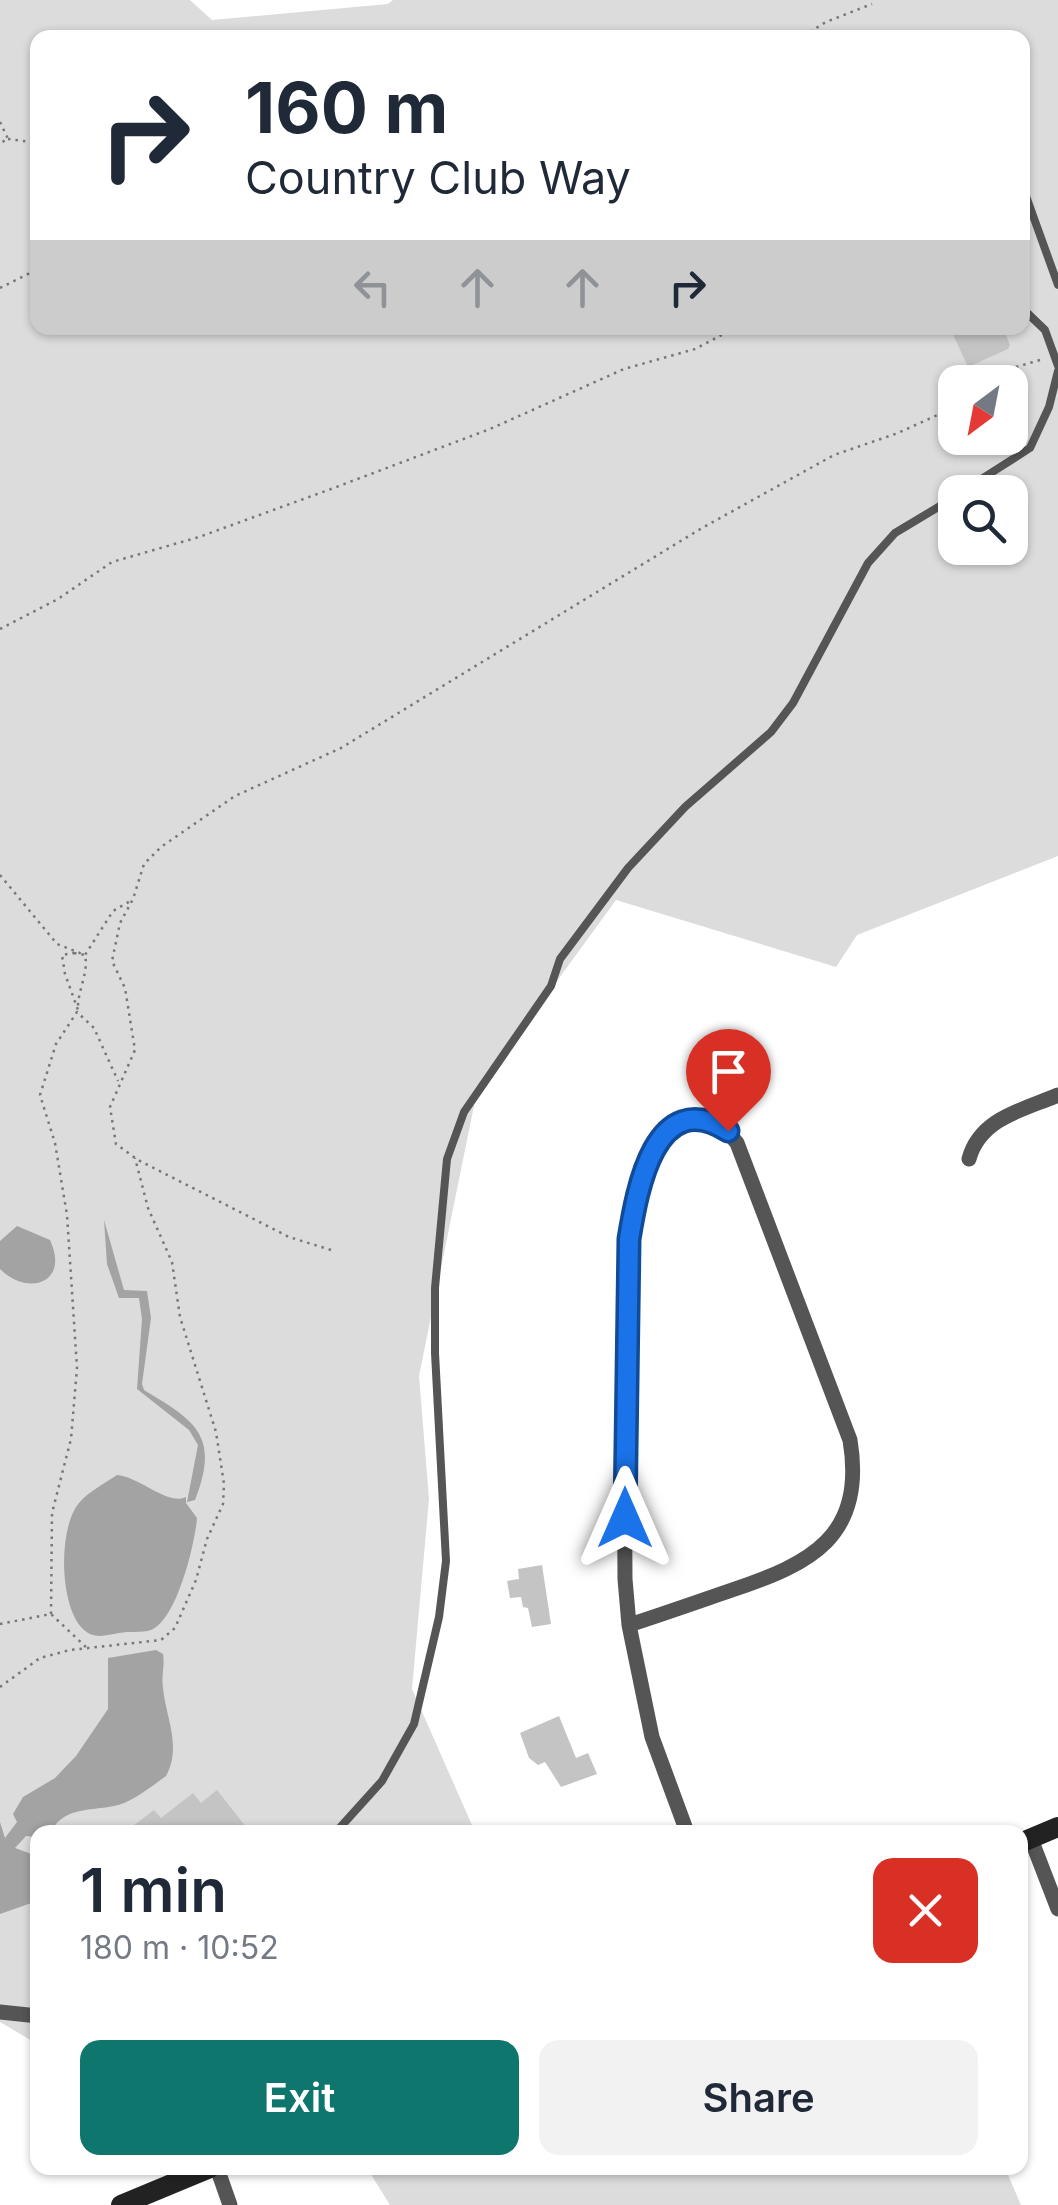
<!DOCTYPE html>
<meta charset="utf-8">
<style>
body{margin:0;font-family:Inter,sans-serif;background:#f2f2f3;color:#1f2937;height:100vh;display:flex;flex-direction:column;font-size:38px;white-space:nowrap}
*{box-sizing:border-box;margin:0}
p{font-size:32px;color:#747a83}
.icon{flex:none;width:55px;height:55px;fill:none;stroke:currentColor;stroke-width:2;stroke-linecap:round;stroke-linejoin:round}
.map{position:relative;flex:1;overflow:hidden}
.panel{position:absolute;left:30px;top:1825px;width:998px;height:350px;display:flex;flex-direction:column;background:#fff;border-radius:20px;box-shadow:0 2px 8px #0004}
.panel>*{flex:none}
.top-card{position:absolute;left:30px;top:30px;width:1000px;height:305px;border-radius:20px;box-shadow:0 2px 8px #0004;background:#fff;color:#1f2937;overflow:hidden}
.needle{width:65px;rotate:212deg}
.tools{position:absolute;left:938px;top:365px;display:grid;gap:20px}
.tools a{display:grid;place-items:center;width:90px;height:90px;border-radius:20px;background:#fff;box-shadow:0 2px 8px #0004;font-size:50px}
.pin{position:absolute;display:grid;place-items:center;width:85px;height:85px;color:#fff;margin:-102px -42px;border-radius:50% 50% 50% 0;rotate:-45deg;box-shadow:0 0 10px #0007}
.pin .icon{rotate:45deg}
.me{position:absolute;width:110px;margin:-55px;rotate:0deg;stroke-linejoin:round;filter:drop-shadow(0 0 8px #0008)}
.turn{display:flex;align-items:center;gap:35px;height:210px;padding:0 50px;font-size:45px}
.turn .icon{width:130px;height:130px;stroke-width:2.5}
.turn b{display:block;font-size:70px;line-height:85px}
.lanes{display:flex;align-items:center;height:95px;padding:0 50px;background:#0003;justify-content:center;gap:50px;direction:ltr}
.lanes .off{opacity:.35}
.round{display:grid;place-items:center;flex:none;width:105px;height:105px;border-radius:20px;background:#f2f2f3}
.head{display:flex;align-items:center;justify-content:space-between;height:170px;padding:0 50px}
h1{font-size:60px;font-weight:600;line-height:75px}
.cta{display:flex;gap:20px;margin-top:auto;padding:20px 50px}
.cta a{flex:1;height:115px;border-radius:20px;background:#0f766e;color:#fff;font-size:40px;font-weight:600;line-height:115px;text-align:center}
.cta a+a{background:#f2f2f3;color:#1f2937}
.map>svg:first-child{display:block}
.green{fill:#dcdcdc;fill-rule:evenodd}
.water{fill:#a3a3a3}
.building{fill:#c4c4c4}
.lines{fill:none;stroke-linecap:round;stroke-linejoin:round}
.path{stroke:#777;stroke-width:2.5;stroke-dasharray:2.5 5;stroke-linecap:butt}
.service{stroke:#555;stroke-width:8}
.minor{stroke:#555;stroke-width:15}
.secondary{stroke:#222;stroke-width:20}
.route-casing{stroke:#114b97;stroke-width:25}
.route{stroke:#1a73e8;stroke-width:18}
</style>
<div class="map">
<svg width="1058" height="2205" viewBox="0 0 1058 2205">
<rect width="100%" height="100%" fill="#fff"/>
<path class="green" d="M 0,0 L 190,0 L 212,20 L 388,4 L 393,0 L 1058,0 L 1058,856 L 857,935 L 836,967 L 616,900 L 477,1091 L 419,1376 L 429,1499 L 412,1689 L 475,1832 L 38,1832 L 37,2044 L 0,2022 ZM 38,38 L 1022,38 L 1022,328 L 38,328 ZM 955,382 L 1010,382 L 1010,438 L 955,438 ZM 955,492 L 1010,492 L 1010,548 L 955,548 Z
M 367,2168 L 1005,2168 L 1021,2205 L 390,2205 Z"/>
<path class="water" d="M 104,1220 L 124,1290 L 147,1291 L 151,1318 L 142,1384 L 144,1390 C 196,1421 220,1436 195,1500 L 187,1502 L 198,1445 L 189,1430 L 137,1389 L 142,1319 L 139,1298 L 119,1298 L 107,1264 Z
M 17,1226 L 50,1240 C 70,1283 28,1297 0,1269 L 0,1241 Z
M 117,1475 C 140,1477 168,1506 186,1497 L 186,1503 L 197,1518 C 195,1543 177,1620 151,1630 C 142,1633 129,1631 119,1633 C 106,1635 94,1640 83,1629 C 59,1606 58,1528 79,1503 C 88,1492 105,1483 117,1475 Z
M 156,1650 L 163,1654 C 165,1666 161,1676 163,1688 C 166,1718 182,1747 166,1776 C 152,1786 140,1796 124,1803 C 98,1813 65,1803 51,1832 L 38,1832 L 37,1837 L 26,1836 L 15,1848 L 37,1856 L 37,1901 L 0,1914 L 0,1822 L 5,1838 L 17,1822 L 13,1814 L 23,1797 L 55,1778 L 76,1756 L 108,1709 L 108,1658 Z"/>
<path class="building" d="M 950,328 L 1003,328 L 1010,345 L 1008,349 L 968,367 Z
M 542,1565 L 551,1624 L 532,1627 L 528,1608 L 523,1607 L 521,1597 L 510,1598 L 507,1581 L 519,1579 L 518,1569 Z
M 559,1716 L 576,1758 L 588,1753 L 597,1774 L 561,1787 L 545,1762 L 538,1765 L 529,1758 L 520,1733 Z
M 217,1790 L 250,1832 L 125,1832 L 154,1810 L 161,1818 L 193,1793 L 201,1803 Z"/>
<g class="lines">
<path class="path" d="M 809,38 L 808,33 L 826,22 L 872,4
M 0,122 L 8,139 L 0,143
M 8,139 L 38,143
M 0,288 L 38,269
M 1001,382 L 1009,369 L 1040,360
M 0,629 L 58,599 L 112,562 L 199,537 L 331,489 L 490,429 L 624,369 L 695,349 L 735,328
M 0,875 L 57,944 L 85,955 L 113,911 L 132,900
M 74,953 L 85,955 C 89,973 77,991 78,1010 L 65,974 L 62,955 Z
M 331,1250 L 289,1237 L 138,1160 L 116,1144 L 110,1107 L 135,1050 L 125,988 L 112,961 L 120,923 L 133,899 L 144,864 L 161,847 L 235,796 L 341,748 L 702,528 L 834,455 L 898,433 L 955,407
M 51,1614 L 52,1513 L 71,1439 L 77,1368 L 67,1215 L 55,1143 L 40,1095 L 56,1044 L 77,1012 L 94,1028 L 118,1081
M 0,1624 L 51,1614 L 88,1649
M 0,1687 L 40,1658 L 70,1650 L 161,1640 L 175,1628 L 196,1580 L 207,1539 L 223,1504 L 224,1484 L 216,1432 L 180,1317 L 172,1262 L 148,1208 L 135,1158"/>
<path class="service" d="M 1022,185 L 1058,285
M 1022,308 L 1045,330 L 1058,366
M 961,492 L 1030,448 L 1049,407 L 1058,371
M 336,1832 L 382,1781 L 414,1724 L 439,1617 L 446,1561 L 435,1353 L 435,1288 L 447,1159 L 464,1112 L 551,986 L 560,959 L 628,868 L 685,807 L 771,732 L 793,703 L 868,563 L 895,533 L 955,497"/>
<path class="minor" d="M 700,1119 C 717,1123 726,1129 737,1143 L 850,1440 C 866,1537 810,1564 732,1590 C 697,1602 663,1614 629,1625 L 625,1579 L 624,1407 L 629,1239 L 634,1204 L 655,1147 L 673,1125 Z
M 969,1159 C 980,1118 1023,1110 1058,1095
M 629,1625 L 652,1737 L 687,1832
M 1031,1839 L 1058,1909
M 0,2012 L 38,2016
M 217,2168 L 230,2205"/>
<path class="secondary" d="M 1020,1843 L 1058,1827
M 121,2205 L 210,2168"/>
</g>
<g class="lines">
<defs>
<path id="route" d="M 625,1518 L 629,1239 C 637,1190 655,1085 728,1131"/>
</defs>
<use href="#route" class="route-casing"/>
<use href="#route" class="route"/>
</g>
</svg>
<div class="tools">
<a><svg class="needle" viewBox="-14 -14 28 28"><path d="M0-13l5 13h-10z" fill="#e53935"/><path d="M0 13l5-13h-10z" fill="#747a83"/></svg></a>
<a><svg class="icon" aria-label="search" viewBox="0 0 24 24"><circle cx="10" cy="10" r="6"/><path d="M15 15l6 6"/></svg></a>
</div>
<div class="pin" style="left:728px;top:1131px;background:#d93025"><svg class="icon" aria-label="arrive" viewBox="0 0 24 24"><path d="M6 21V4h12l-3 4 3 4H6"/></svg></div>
<svg class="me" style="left:625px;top:1518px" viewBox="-20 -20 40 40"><path d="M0-17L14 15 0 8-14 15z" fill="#1a73e8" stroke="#fff" stroke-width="4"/></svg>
<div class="top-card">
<div class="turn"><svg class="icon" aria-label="right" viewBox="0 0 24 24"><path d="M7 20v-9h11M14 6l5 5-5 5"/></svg><div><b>160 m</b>Country Club Way</div></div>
<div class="lanes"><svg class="icon off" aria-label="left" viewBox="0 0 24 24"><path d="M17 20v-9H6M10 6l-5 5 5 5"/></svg><svg class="icon off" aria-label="ahead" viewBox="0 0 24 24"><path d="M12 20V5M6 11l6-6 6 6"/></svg><svg class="icon off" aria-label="ahead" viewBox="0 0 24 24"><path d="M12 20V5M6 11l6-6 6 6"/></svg><svg class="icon" aria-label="right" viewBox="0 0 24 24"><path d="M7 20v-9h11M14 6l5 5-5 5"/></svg></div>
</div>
<section class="panel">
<div class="head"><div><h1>1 min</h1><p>180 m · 10:52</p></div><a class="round" style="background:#d93025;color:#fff"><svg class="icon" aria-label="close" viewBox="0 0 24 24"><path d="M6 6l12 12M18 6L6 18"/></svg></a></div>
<div class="cta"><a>Exit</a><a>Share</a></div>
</section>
</div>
